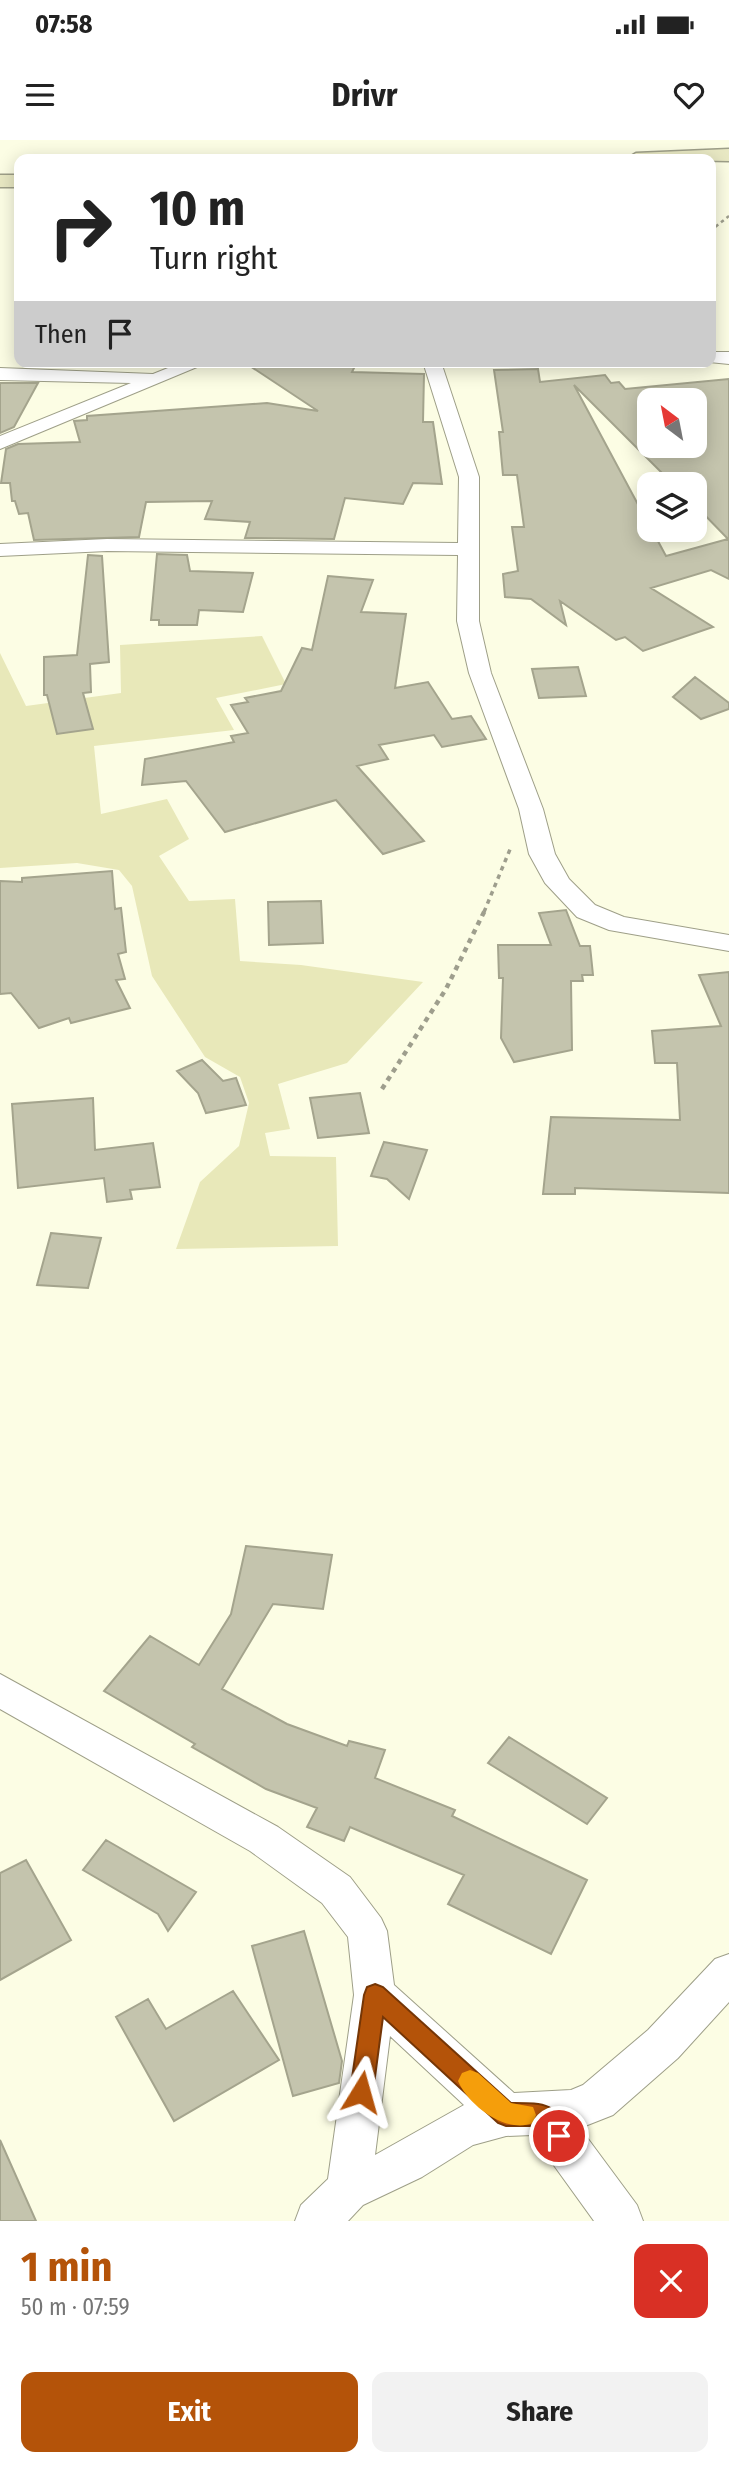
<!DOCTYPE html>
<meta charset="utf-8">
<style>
body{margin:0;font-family:"Fira Sans Condensed",sans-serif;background:#f2f2f2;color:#222;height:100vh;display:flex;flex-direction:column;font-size:26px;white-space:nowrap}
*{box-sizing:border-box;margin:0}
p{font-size:23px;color:#767676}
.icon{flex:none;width:38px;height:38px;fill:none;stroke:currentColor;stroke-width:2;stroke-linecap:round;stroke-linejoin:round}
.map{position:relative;height:2081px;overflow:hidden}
.panel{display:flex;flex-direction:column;background:#fff;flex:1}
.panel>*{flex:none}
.top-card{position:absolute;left:14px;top:14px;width:702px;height:214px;border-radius:14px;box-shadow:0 4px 18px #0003;background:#fff;color:#222;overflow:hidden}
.needle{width:46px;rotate:328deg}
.controls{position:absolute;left:637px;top:248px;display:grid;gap:14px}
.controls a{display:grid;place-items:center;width:70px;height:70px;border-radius:14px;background:#fff;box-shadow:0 4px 18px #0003;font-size:35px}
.pin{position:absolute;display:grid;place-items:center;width:60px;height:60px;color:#fff;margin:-30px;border:4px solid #fff;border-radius:50%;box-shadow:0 2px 7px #0007}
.me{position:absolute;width:77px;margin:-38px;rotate:8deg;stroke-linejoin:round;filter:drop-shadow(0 0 5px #0008)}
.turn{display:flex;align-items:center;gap:24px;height:147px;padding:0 21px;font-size:32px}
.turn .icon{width:91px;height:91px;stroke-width:2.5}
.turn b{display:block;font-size:49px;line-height:60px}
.then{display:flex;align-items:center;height:66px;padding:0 21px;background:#0003;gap:14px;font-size:26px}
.round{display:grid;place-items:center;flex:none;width:74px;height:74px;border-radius:14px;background:#f2f2f2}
.head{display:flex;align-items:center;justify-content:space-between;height:119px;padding:0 21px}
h1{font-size:42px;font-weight:700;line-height:52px;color:#b45309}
.primary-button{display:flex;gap:14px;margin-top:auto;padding:14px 21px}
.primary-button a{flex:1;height:80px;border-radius:14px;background:#b45309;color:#fff;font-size:28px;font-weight:700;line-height:80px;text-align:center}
.primary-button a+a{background:#f2f2f2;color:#222}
.status{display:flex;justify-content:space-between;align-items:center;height:49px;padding:0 35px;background:#fff;direction:ltr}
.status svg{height:19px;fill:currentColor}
header{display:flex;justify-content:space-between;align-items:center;height:91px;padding:0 21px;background:#fff;font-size:32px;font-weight:700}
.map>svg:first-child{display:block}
.green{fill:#e8e8b9}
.building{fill:#c4c4ad;stroke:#a4a48d;stroke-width:2;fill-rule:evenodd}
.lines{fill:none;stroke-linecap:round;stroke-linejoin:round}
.street-casing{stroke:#9e9f88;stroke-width:2}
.secondary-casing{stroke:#9e9f88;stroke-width:3}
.path-far2{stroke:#9e9e8d;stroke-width:2.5;stroke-dasharray:3.5 3.5;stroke-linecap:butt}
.path-far1{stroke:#9e9e8d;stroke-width:3.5;stroke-dasharray:4.5 4.5;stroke-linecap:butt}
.path{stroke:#9e9e8d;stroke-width:4.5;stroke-dasharray:5 5;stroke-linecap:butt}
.street{fill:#fff;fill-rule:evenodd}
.secondary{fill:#e8e8c3;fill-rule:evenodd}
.route{fill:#b45309;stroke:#753606;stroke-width:2}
.slow{fill:#f59e0b}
</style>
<div class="status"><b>07:58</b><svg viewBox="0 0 49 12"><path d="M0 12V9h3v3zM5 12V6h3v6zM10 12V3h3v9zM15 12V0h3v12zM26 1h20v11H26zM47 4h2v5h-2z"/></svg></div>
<header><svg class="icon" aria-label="menu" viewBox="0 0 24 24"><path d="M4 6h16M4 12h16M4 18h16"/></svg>Drivr<svg class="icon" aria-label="heart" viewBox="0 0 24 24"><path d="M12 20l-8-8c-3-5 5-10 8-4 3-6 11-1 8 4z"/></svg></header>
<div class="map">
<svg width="729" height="2081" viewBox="0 0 729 2081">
<rect width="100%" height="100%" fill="#fcfde4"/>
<path class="green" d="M 262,496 L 286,544 L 216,558 L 234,590 L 94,606 L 101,674 L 167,659 L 189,699 L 159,716 L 189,761 L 235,759 L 240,821 L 301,825 L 423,842 L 347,923 L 278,944 L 290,989 L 265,993 L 270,1016 L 336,1017 L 338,1106 L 176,1109 L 200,1042 L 239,1006 L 249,963 L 240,937 L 205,917 L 152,836 L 132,746 L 119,730 L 77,723 L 0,728 L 0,513 L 26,566 L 121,553 L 120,505 Z"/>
<path class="building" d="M 244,222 L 357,222 L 352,232 L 424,234 L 423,282 L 433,282 L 442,344 L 413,343 L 403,364 L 345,358 L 334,399 L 245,398 L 250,382 L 205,379 L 212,361 L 146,362 L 139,397 L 34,400 L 28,373 L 19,374 L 15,361 L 12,361 L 10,343 L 1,343 L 6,309 L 18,304 L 80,302 L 74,281 L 87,280 L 87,276 L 267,263 L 318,271 Z
M 538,229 L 540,242 L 605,235 L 611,243 L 619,242 L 625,249 L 729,239 L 729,439 L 711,430 L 651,448 L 713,487 L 643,511 L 625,497 L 616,500 L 560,461 L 566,485 L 531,459 L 505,457 L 503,434 L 518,431 L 512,387 L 524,387 L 517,335 L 503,335 L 499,292 L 503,292 L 494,230 ZM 574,245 L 674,345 L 695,345 L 695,365 L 728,399 L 666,416 L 652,390 L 649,390 L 649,385 ZM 649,261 L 695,261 L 695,306 L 649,306 Z
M 0,243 L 38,243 L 14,287 L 0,293 Z
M 157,414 L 187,415 L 190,431 L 253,433 L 243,472 L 199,470 L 197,485 L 159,485 L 159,480 L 151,480 Z
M 88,415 L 102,416 L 109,522 L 90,524 L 91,552 L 83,553 L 93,589 L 57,594 L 47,555 L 44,555 L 44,517 L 77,515 Z
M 328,436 L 373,440 L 361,472 L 406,474 L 395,548 L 428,542 L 452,579 L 471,576 L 486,599 L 442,607 L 434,595 L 379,605 L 388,619 L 357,626 L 424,701 L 383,714 L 336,660 L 225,692 L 186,641 L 142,645 L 145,619 L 234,602 L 231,596 L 248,593 L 231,565 L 248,562 L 245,558 L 281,551 L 302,508 L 312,510 Z
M 578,527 L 586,556 L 539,558 L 532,529 Z
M 695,537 L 729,563 L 729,569 L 701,579 L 673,557 Z
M 112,731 L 115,769 L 121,768 L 126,812 L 118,814 L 125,839 L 116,840 L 130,868 L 71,883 L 69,878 L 39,888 L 11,853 L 0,854 L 0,741 L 22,742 L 22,738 Z
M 321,761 L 323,803 L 269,805 L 268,762 Z
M 566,770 L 580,806 L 590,806 L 593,835 L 582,835 L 583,841 L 571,841 L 572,910 L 514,922 L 501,898 L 503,838 L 499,838 L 498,805 L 551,805 L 539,773 Z
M 729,832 L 729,1053 L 575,1048 L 575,1054 L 543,1054 L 551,977 L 680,980 L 677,923 L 655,923 L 652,891 L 721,886 L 699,835 Z
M 202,920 L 223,941 L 236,938 L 246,965 L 206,973 L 198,953 L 177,931 Z
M 360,953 L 369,993 L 318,998 L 310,958 Z
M 93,958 L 95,1010 L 153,1003 L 160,1047 L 130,1050 L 132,1059 L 107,1062 L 104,1038 L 18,1048 L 12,964 Z
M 384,1002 L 427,1010 L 409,1059 L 387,1039 L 371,1036 Z
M 51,1093 L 101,1098 L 88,1148 L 37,1145 Z
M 246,1406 L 332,1415 L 323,1469 L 273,1464 L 222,1549 L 287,1584 L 347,1606 L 349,1601 L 385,1610 L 375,1638 L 455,1670 L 452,1676 L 587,1740 L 551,1814 L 448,1764 L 464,1735 L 350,1687 L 344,1701 L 307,1687 L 317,1668 L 266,1649 L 192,1607 L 195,1604 L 104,1551 L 150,1496 L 199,1525 L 231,1474 Z
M 509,1597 L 607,1658 L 587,1684 L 488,1623 Z
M 106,1700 L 196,1752 L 168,1791 L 158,1774 L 83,1730 Z
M 26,1720 L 71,1800 L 0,1840 L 0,1733 Z
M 304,1791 L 342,1921 L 339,1943 L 293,1956 L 252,1806 Z
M 233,1851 L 279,1920 L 174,1981 L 116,1877 L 148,1859 L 166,1889 Z
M 0,2000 L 36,2081 L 0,2081 Z"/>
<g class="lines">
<defs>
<path id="street" d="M 710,212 L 729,212 L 729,224 L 709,222 Z
M 183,222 L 209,222 L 0,309 L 0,296 L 131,243 L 0,240 L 0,228 L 153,234 Z
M 423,222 L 441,222 L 479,337 L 479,481 L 491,533 L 543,669 L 555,714 L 569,739 L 595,765 L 624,777 L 729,795 L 729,811 L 609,790 L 577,777 L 545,743 L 529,714 L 519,669 L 469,533 L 457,481 L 458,415 L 107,411 L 0,416 L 0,404 L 107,399 L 458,403 L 459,337 Z
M 0,1534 L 278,1687 L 350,1737 L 381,1778 L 387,1791 L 394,1845 L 514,1953 L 571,1950 L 583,1945 L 648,1890 L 715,1819 L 729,1814 L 729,1862 L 678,1918 L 613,1975 L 580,1988 L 637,2065 L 643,2081 L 594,2081 L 532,1995 L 506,1996 L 473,2005 L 422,2037 L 363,2065 L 348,2081 L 295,2081 L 301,2065 L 328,2039 L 354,1855 L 348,1797 L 322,1763 L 250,1711 L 0,1569 ZM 390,1896 L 464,1965 L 375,2015 Z"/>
<path id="secondary" d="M 729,9 L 729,21 L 626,19 L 636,13 Z
M 0,35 L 19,35 L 19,47 L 0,47 Z"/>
</defs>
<use href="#street" class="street-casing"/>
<use href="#secondary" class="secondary-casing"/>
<path class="path-far2" d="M 710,91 L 729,76"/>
<path class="path-far1" d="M 484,772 L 511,707"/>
<path class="path" d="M 382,949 L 446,849 L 485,770"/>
<use href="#street" class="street"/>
<use href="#secondary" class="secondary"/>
</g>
<path class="route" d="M 375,1844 L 383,1847 L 511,1963 C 544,1963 557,1962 571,1996 L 567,2004 L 559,2008 L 551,2004 L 538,1986 L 506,1986 L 498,1983 L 383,1877 L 373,1952 L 369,1960 L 361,1963 L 353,1960 L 350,1952 L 364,1855 L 367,1847 Z"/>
<path class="slow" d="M 470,1930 L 478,1933 L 511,1963 L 533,1967 L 536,1975 L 533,1983 C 506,1994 469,1966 458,1941 L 462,1933 Z"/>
</svg>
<div class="controls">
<a><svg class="needle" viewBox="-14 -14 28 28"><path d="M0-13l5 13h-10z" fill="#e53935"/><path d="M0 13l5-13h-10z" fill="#767676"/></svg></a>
<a><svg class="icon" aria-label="layers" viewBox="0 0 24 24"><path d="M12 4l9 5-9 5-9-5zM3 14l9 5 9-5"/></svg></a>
</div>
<div class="pin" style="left:559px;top:1996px;background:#d93025"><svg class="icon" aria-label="arrive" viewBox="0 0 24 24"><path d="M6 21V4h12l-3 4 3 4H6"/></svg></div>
<svg class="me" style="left:361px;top:1952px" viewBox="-20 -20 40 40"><path d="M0-17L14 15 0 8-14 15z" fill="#b45309" stroke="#fff" stroke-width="4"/></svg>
<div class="top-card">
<div class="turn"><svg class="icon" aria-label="right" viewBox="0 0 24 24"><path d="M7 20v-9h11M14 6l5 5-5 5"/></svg><div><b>10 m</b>Turn right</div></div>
<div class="then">Then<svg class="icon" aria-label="arrive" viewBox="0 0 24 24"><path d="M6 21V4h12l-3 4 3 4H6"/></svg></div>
</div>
</div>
<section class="panel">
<div class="head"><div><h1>1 min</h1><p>50 m · 07:59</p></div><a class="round" style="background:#d93025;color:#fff"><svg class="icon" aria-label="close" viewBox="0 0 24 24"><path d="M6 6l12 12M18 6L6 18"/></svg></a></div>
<div class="primary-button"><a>Exit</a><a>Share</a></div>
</section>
